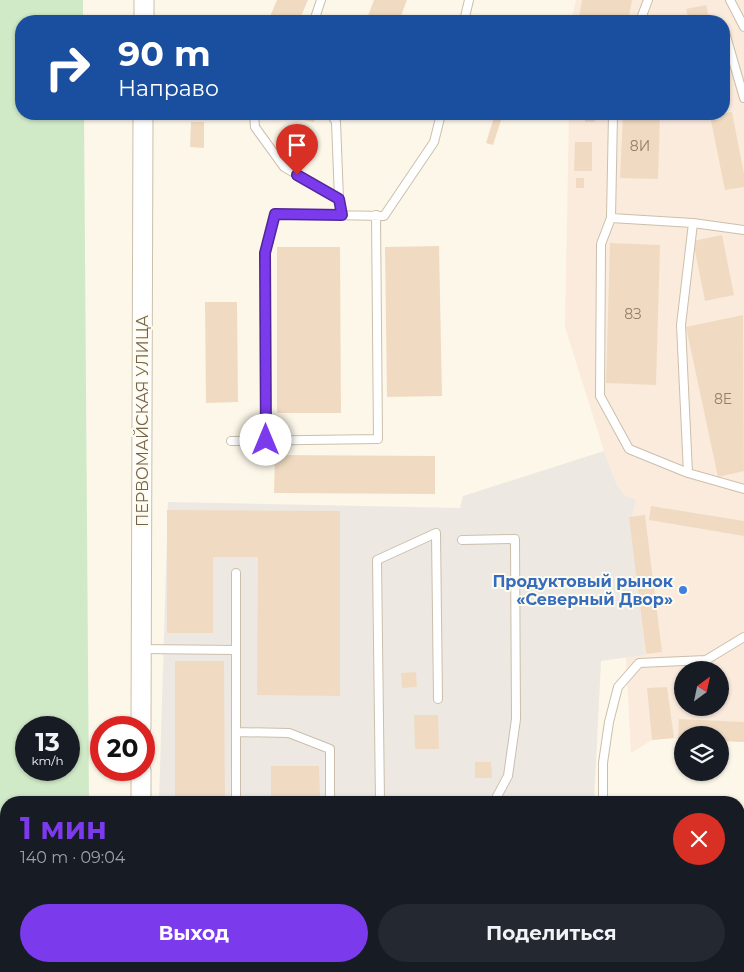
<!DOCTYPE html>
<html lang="ru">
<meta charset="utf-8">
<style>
body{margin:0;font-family:Montserrat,sans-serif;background:#242831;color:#f1f3f6;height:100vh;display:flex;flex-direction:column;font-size:19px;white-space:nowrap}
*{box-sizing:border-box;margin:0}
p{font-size:16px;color:#9ea1a6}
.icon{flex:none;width:28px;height:28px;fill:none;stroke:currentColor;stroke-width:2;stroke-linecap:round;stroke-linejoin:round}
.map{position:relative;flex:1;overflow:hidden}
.drawer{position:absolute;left:0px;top:796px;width:745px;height:176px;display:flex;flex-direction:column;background:#171b24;border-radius:20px 20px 0 0;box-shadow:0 1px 4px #0004}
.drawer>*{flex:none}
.top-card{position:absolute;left:15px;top:15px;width:715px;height:105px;border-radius:20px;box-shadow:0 1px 4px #0004;background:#1a4fa0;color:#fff;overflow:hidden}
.needle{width:32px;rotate:33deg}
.buttons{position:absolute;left:674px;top:661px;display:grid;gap:10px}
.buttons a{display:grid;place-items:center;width:55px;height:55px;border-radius:50%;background:#171b24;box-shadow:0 1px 4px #0004;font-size:25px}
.speed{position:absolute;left:15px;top:716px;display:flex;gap:10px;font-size:25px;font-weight:700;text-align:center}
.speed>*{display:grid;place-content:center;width:65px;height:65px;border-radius:50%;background:#171b24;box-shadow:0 1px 4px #0004;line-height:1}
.speed small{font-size:12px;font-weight:400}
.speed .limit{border:8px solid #d22;background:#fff;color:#111}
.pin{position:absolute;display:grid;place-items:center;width:42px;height:42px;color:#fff;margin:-51px -21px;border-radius:50% 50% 50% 0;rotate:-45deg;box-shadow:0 0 5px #0007}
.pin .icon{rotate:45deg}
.me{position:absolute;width:55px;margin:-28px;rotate:0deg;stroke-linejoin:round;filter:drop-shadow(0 0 4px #0008)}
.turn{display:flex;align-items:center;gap:18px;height:105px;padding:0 20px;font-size:22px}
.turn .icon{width:65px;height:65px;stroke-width:2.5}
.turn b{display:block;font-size:35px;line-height:42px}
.round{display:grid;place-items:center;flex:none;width:52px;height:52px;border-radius:26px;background:#242831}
.headline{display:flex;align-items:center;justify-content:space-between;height:85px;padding:0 20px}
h1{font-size:30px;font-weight:700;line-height:38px;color:#7c3aed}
.cta{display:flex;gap:10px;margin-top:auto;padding:10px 20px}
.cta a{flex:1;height:58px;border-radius:30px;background:#7c3aed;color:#fff;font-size:20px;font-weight:700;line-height:58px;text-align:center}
.cta a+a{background:#242831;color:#f1f3f6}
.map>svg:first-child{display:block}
.commercial{fill:#fbebdd;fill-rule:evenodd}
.industrial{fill:#ede9e2}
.green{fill:#d0e9c7;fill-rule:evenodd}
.building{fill:#f0dbc2}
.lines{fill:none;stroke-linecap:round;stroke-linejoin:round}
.service-casing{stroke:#cbbfac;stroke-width:10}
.tertiary-casing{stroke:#cbbfac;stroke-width:21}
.path{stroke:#d5bfa4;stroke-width:3;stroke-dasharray:1 4;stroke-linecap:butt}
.service{stroke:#fff;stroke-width:8}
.tertiary{stroke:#fff;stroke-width:19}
.route-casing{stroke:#51269a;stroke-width:12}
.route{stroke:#7c3aed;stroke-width:9}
.shop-dot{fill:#3f7fe0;stroke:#fefbef;stroke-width:2}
.labels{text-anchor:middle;stroke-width:4;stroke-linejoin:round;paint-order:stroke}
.number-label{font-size:14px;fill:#94806a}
.street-label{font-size:16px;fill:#75624d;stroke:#fefbef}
.shop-label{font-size:16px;font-weight:bold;fill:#366cbe;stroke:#fefbef;text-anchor:end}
</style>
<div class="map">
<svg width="744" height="972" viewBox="0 0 744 972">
<rect width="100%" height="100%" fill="#fcf7e9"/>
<path class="commercial" d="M 576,0 L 744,0 L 744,742 L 720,741 L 720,735 L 682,735 L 682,740 L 674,738 L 652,740 L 631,753 L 617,485 L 604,451 L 565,327 L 569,114 L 724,114 L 724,21 L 571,21 ZM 682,670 L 720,670 L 720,708 L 682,708 Z"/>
<path class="industrial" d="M 604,451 L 617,485 L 625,496 L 636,500 L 631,519 L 645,655 L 601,661 L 594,802 L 159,802 L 168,502 L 460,508 L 463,496 Z"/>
<path class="green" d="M 0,0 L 83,0 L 83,21 L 21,21 L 21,114 L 84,114 L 89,802 L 6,802 L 6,853 L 0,849 ZM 26,728 L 69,728 L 69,770 L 26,770 Z"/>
<path class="building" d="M 277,0 L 308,0 L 299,21 L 268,21 Z
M 374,0 L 407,0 L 399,21 L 366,21 Z
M 582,0 L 632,0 L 628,21 L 600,21 L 579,17 Z
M 706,5 L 710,21 L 689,21 L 686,9 Z
M 732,112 L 744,174 L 744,187 L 725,190 L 710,116 Z
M 272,114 L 315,114 L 314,122 Z
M 348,114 L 362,114 L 360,119 Z
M 495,114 L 503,114 L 493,145 L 486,143 Z
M 585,114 L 596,114 L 595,122 L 585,122 Z
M 623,114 L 660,114 L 658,179 L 620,178 Z
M 191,122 L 204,122 L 204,148 L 190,147 Z
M 575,142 L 592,142 L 592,171 L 574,171 Z
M 576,178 L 584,178 L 584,188 L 576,188 Z
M 722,235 L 734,295 L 705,301 L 693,241 Z
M 610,243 L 660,245 L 656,385 L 606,383 Z
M 439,246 L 442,396 L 387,397 L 385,247 Z
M 277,247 L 340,247 L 341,413 L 277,413 Z
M 205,302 L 237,302 L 238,402 L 206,403 Z
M 743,315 L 744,471 L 718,477 L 686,327 Z
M 275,455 L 435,456 L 435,494 L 274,493 Z
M 651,506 L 744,521 L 744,536 L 649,520 Z
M 167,510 L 340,511 L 340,696 L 257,695 L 258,557 L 213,557 L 213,633 L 167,633 Z
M 645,515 L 662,652 L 646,654 L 629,517 Z
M 175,661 L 224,661 L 225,802 L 175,802 Z
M 416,672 L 417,687 L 402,688 L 401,673 Z
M 667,687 L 674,738 L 652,740 L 647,688 Z
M 414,715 L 438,715 L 439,749 L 415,749 Z
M 679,719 L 744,722 L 744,742 L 720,741 L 720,735 L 682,735 L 682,740 L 678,739 Z
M 475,762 L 491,762 L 492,778 L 475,778 Z
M 271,766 L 319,766 L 320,802 L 271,802 Z"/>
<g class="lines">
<defs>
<path id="service" d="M 730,0 L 744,27
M 314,21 L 321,0
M 464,21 L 469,0
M 640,21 L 648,0
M 724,29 L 744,98
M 254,114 L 255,127 L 284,167 L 339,199
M 331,114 L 336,122 L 339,199 L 342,215
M 613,114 L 611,218 L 601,244 L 600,396 L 629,449 L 688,473 L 681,325 L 693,223
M 611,218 L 693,223 L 744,230
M 266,440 L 265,253 L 275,214 L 384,216 L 434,142 L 441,114
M 231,441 L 378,439 L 376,215
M 688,473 L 744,489
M 462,540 L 515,539 L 516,719 L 508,776 L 494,802
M 236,573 L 236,802
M 141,649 L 236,650
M 236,732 L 289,733 L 330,749 L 330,802
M 380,802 L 377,560 L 436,533 L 438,699
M 603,802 L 603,763 L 609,722 L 618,687 L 639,663 L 706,660 L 744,637
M 739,868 L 744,874
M 479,966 L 479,972
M 627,966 L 627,972
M 36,972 L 44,966
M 161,972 L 164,966
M 329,972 L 329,966
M 601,972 L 601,966"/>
<path id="tertiary" d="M 144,21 L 144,0
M 141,728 L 143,114
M 141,802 L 141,770
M 192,966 L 199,972"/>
</defs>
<use href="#service" class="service-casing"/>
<use href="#tertiary" class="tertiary-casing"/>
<path class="path" d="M 0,894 L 6,896"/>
<use href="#service" class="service"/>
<use href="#tertiary" class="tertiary"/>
</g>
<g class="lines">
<defs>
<path id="route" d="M 266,440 L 265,253 L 275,214 L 342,215 L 339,199 L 297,175"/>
</defs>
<use href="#route" class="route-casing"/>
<use href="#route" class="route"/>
</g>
<circle class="shop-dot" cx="683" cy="590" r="5"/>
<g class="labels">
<g class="number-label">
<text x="640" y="151">8И</text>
<text x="633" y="319">8З</text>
<text x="723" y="404">8Е</text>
</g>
<g class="street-label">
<text transform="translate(142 421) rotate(-90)" y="6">ПЕРВОМАЙСКАЯ УЛИЦА</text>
</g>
<g class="shop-label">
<text x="673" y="587">Продуктовый рынок<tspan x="673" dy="18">«Северный Двор»</tspan></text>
</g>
</g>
</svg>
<div class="buttons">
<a><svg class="needle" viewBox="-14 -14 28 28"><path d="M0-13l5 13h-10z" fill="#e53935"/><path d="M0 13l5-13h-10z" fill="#9ea1a6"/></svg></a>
<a><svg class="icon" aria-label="layers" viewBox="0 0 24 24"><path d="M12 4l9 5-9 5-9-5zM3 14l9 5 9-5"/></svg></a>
</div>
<div class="speed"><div>13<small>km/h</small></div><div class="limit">20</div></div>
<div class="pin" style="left:297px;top:175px;background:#d93025"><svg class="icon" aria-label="arrive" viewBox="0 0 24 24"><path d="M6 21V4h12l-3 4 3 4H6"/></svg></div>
<svg class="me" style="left:266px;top:440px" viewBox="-20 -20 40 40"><circle r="19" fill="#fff"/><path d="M0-13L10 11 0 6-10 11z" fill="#7c3aed"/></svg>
<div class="top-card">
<div class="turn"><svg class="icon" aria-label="right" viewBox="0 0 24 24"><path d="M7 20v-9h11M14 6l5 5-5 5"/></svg><div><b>90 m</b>Направо</div></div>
</div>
<section class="drawer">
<div class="headline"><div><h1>1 мин</h1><p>140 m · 09:04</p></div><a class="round" style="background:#d93025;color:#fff"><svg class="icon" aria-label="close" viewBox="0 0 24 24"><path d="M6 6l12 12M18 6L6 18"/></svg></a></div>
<div class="cta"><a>Выход</a><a>Поделиться</a></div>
</section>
</div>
